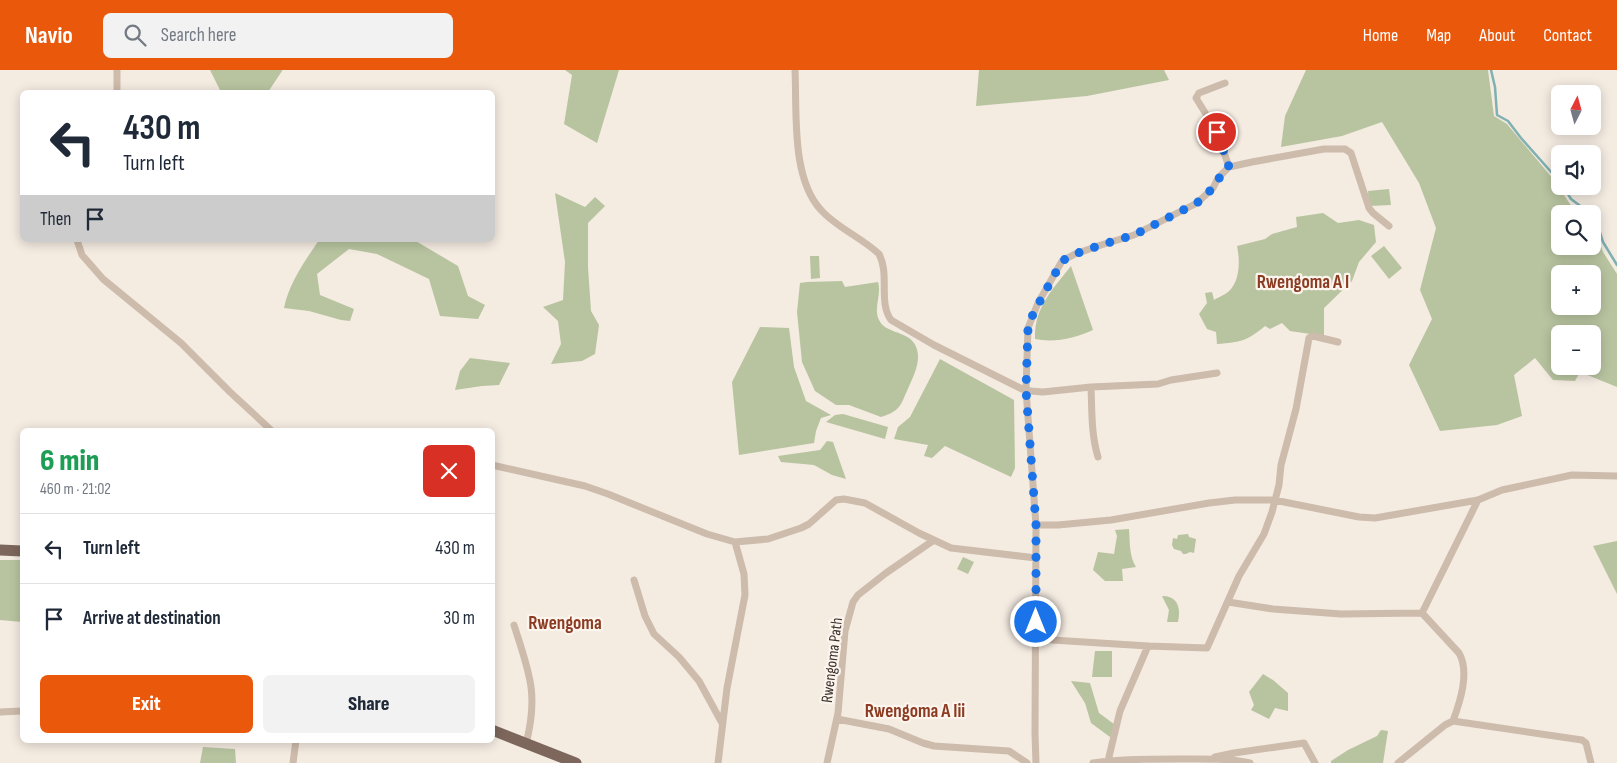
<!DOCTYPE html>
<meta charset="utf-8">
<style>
body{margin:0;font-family:"Sofia Sans Condensed",sans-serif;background:#f2f2f3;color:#1f2937;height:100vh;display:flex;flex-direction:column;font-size:19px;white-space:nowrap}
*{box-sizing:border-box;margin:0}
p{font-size:16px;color:#747a83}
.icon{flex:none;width:28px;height:28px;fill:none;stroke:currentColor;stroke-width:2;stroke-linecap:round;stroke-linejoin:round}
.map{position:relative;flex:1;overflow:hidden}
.details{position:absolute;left:20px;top:358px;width:475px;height:315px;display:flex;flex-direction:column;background:#fff;border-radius:8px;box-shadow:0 2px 12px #0003}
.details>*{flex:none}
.guide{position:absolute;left:20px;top:20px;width:475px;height:152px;border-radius:8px;box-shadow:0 2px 12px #0003;background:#fff;color:#1f2937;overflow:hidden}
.needle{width:32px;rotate:6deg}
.tools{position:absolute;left:1551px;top:15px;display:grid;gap:10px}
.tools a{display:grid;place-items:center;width:50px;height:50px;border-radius:8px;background:#fff;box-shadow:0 2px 12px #0003;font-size:25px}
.pin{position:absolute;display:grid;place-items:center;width:42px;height:42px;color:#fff;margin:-21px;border:2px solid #fff;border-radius:50%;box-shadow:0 1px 5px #0007}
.me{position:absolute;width:55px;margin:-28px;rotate:0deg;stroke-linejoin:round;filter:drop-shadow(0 0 4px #0008)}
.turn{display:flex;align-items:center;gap:18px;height:105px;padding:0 20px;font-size:22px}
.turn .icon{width:65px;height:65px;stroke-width:2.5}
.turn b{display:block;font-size:35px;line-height:42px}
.then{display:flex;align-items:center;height:48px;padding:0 20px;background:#0003;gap:10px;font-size:19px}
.round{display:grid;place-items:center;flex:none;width:52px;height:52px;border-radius:8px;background:#f2f2f3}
.summary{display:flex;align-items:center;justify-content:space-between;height:85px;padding:0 20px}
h1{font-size:30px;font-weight:800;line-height:38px;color:#1e9e55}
.button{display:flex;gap:10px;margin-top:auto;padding:10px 20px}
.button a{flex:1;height:58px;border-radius:8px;background:#ea580c;color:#fff;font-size:20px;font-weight:800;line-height:58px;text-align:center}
.button a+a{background:#f2f2f3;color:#1f2937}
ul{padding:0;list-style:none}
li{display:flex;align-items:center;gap:15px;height:70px;padding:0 20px;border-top:1px solid #e0e1e3}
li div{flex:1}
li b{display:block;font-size:19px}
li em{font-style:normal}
header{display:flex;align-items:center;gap:30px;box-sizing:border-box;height:70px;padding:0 25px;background:#ea580c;color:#fff}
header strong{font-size:24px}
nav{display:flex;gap:28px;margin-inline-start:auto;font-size:18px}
.search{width:350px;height:45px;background:#f2f2f3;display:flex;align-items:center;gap:12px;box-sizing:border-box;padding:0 18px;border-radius:8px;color:#747a83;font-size:19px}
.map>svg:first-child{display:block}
.green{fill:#b8c4a0;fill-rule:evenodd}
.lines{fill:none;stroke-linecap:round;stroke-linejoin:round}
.stream{stroke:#7fb0b2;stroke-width:2.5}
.street{stroke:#cdbbac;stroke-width:7}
.primary{stroke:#7d675c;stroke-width:11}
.route{stroke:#1a73e8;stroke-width:9;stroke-dasharray:0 16.2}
.labels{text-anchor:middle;stroke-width:4.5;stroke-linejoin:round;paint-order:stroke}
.street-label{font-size:16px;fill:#3b302b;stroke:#fbf5ee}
.quarter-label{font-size:19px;font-weight:bold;fill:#8c3b22;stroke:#fbf5ee}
</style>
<header>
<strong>Navio</strong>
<div class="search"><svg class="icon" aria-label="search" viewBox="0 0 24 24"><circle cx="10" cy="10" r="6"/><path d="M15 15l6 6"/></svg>Search here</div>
<nav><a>Home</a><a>Map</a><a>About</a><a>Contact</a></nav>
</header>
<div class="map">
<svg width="1617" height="693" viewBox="0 0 1617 693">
<rect width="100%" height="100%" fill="#f4ebe1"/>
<path class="green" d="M 210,0 L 282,0 L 282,1 L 268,22 L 221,22 Z
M 565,0 L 619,0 L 597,73 L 564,54 L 572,5 Z
M 979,0 L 1164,0 L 1169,10 L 1087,26 L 976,36 Z
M 1306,0 L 1488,0 L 1494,46 L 1507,54 L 1554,110 L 1572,137 L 1583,144 L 1560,144 L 1560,176 L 1592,176 L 1593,154 L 1603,182 L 1617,204 L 1617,317 L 1580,302 L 1575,311 L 1553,310 L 1535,288 L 1514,305 L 1522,346 L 1497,355 L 1440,361 L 1409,295 L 1432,249 L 1420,220 L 1436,158 L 1419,113 L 1382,52 L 1342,66 L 1281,77 L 1285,46 ZM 1560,204 L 1592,204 L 1592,236 L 1560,236 ZM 1560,264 L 1592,264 L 1592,296 L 1560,296 Z
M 1389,119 L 1391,135 L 1369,136 L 1368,121 Z
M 555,123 L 585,137 L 595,127 L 605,136 L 588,153 L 588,197 L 591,241 L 599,255 L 595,284 L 582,291 L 551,294 L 561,274 L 558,251 L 543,237 L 563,230 L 565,192 Z
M 1323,143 L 1338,153 L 1359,150 L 1374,155 L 1376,172 L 1359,192 L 1352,211 L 1324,238 L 1324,266 L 1290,261 L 1282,253 L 1270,259 L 1265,256 C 1247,271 1241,272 1217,274 L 1216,262 L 1207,259 L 1199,244 L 1207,233 L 1205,223 L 1212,222 L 1214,230 C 1219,227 1227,224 1231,219 C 1240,208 1240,190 1237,176 L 1265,169 L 1272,164 L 1297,157 L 1296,147 Z
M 319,170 L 414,170 L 458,196 L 468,226 L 485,235 L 478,249 L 440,246 L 429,209 L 377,184 L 349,179 L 317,204 L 320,225 L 354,239 L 350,251 L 341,250 L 309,241 L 284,238 C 289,213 305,191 319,170 Z
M 1384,176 L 1402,198 L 1389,209 L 1371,186 Z
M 810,186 L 819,186 L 820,208 L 811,209 Z
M 1071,196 L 1093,260 C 1075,268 1055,273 1035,269 C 1034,238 1052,220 1071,196 Z
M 842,211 L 845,217 L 878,212 C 882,224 873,238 879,250 C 885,263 906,261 914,273 C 924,288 913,307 907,321 C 904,327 902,334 898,338 C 893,343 887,345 881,347 L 849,335 L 836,335 L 815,321 L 802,292 L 797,242 L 800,213 L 807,212 Z
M 760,257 L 789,258 L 794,297 L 806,331 L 831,345 L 821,348 L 816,361 L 814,373 L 739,385 L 732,312 Z
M 470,288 L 510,293 L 499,315 L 482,316 L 455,320 L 460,301 Z
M 940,289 L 1014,330 L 1015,398 L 1011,407 L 945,376 L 932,388 L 924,386 L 928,375 L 894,369 L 898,357 L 910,347 Z
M 843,344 L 888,357 L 885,369 L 826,352 L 835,345 Z
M 827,371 L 833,372 L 846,409 L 832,405 L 814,395 L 781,392 L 778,386 L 820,380 Z
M 1129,459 C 1130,472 1129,486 1136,497 L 1122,499 L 1123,511 L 1105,511 L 1093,500 L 1098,482 L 1114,484 L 1117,466 L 1115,460 Z
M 1188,464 L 1189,467 L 1196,469 L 1194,483 L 1190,482 L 1186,484 L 1183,484 L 1181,481 L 1174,479 L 1172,475 L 1173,468 L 1177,469 L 1178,465 Z
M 1617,471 L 1617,524 L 1593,476 Z
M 963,487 L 974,492 L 968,504 L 957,499 Z
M 0,490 L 22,490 L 22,552 L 0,550 Z
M 1162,526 C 1178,526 1181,538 1178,552 L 1167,552 L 1169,540 Z
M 1095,581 L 1112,581 L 1112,607 L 1092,607 Z
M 1263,604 L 1273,610 L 1288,623 L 1288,641 L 1275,638 L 1269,649 L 1251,640 L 1254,635 L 1249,622 Z
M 1071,611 L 1090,613 L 1099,643 L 1118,657 L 1110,667 L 1091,653 L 1085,633 Z
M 1381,660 L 1388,661 L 1383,693 L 1331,693 L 1331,691 L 1348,680 L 1377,666 Z
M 203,677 L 235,679 L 236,693 L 200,693 Z"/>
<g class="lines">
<path class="stream" d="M 1491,0 L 1495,17 L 1497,45 L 1508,51 L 1521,68 L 1560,112
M 1563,116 L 1571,129 L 1591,144
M 1592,145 L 1595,147 L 1603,172 L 1617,195"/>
<path class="street" d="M 117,0 L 117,22
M 795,0 C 797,42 791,108 821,140 C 837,158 861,167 879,184 C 890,204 878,232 891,250 L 934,275 L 1022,319 L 1031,321 L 1043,322 L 1091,317 L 1158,314 L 1171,310 L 1217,303
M 1225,13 L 1199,23 L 1196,28 L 1217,62 L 1229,97
M 77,170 L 82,185 L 103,209 L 181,273 L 230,322 L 271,360
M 1091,317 C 1092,340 1091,364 1098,387
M 492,395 L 585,416 L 608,424 L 707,464 L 735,472 L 768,469 L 801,458 L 809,454 L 836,430 L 844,429 L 865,433 L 919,463 L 951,478 L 1036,488
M 1036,455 L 1058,455 L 1111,450 L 1209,433 L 1235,430 L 1274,430 L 1359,447 L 1375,448 L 1478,430 L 1502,420 L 1572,405 L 1617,406
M 634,510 L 645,546 L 654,564 L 679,587 L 699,611 L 722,653
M 1228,532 L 1273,539 L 1341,544 L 1422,543
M 514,555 C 529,603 539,623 526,674
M 1036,569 L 1148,576 L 1207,578 L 1239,506 L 1264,464 L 1272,442 L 1279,415 L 1281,395 L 1296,339 L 1309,268 L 1313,266 L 1338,272
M 0,642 L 22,641
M 837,649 L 889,659 L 923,673 L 934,676 L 1009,681 L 1027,693
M 1453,651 L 1582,670 L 1586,673 L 1591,693
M 1215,687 L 1234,683 L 1304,673 L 1315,693
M 1108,691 L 1120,641 L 1148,576
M 293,693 L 296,670
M 718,693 L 727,618 L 745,525 L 744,504 L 735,472
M 827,693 L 838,643 L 845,561 L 853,532 L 858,525 L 886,503 L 934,470
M 1036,693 L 1035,664 L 1036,455 L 1026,320 L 1028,258 L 1038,233 L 1062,191 L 1075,184 L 1101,175 L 1134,165 L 1197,133 L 1213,118 L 1218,108 L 1229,97 L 1252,92 L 1324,79 L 1345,79 L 1351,83 L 1369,138 L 1373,143 L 1389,156
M 1093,693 C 1122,689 1149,689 1178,689 C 1202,689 1227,688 1250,693
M 1398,693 L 1445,655 L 1453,651 C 1460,632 1470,602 1459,583 L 1422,543 L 1478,430"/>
<path class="primary" d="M 0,480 L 22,481
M 492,660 L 576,693"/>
</g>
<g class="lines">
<path class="route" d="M 1036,552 L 1036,455 L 1026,320 L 1028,258 L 1033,244 L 1062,191 L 1075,184 L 1101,175 L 1134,165 L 1197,133 L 1213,118 L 1223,102 L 1229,97 L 1217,62"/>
</g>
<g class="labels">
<g class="street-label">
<text transform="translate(831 590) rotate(-83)" y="6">Rwengoma Path</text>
</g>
<g class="quarter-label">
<text x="1303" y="218">Rwengoma A I</text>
<text x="565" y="559">Rwengoma</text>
<text x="915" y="647">Rwengoma A Iii</text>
</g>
</g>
</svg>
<div class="tools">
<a><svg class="needle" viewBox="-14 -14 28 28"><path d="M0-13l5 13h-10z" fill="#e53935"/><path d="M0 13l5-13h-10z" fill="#747a83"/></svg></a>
<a><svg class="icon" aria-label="sound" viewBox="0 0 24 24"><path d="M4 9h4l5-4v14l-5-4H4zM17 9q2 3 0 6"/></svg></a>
<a><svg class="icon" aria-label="search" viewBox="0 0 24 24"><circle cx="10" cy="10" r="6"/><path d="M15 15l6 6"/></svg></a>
<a>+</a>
<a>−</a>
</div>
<div class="pin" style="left:1217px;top:62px;background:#d93025"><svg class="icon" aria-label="arrive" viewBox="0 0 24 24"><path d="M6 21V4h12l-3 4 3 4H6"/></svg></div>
<svg class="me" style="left:1036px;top:552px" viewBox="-20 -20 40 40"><circle r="17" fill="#1a73e8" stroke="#fff" stroke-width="3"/><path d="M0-11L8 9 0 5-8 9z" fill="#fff"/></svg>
<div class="guide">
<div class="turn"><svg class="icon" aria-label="left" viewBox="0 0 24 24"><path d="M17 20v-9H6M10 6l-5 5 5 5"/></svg><div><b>430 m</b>Turn left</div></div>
<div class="then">Then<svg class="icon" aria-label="arrive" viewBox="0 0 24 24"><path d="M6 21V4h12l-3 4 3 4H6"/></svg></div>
</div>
<section class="details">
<div class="summary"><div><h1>6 min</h1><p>460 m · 21:02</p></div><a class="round" style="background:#d93025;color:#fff"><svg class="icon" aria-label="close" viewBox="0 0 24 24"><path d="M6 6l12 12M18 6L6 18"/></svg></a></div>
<ul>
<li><svg class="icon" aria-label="left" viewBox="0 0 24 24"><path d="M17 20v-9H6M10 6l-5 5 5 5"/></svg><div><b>Turn left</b></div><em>430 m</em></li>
<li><svg class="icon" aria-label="arrive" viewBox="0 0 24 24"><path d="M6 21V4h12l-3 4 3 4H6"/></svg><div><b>Arrive at destination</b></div><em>30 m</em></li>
</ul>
<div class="button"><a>Exit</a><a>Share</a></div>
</section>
</div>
